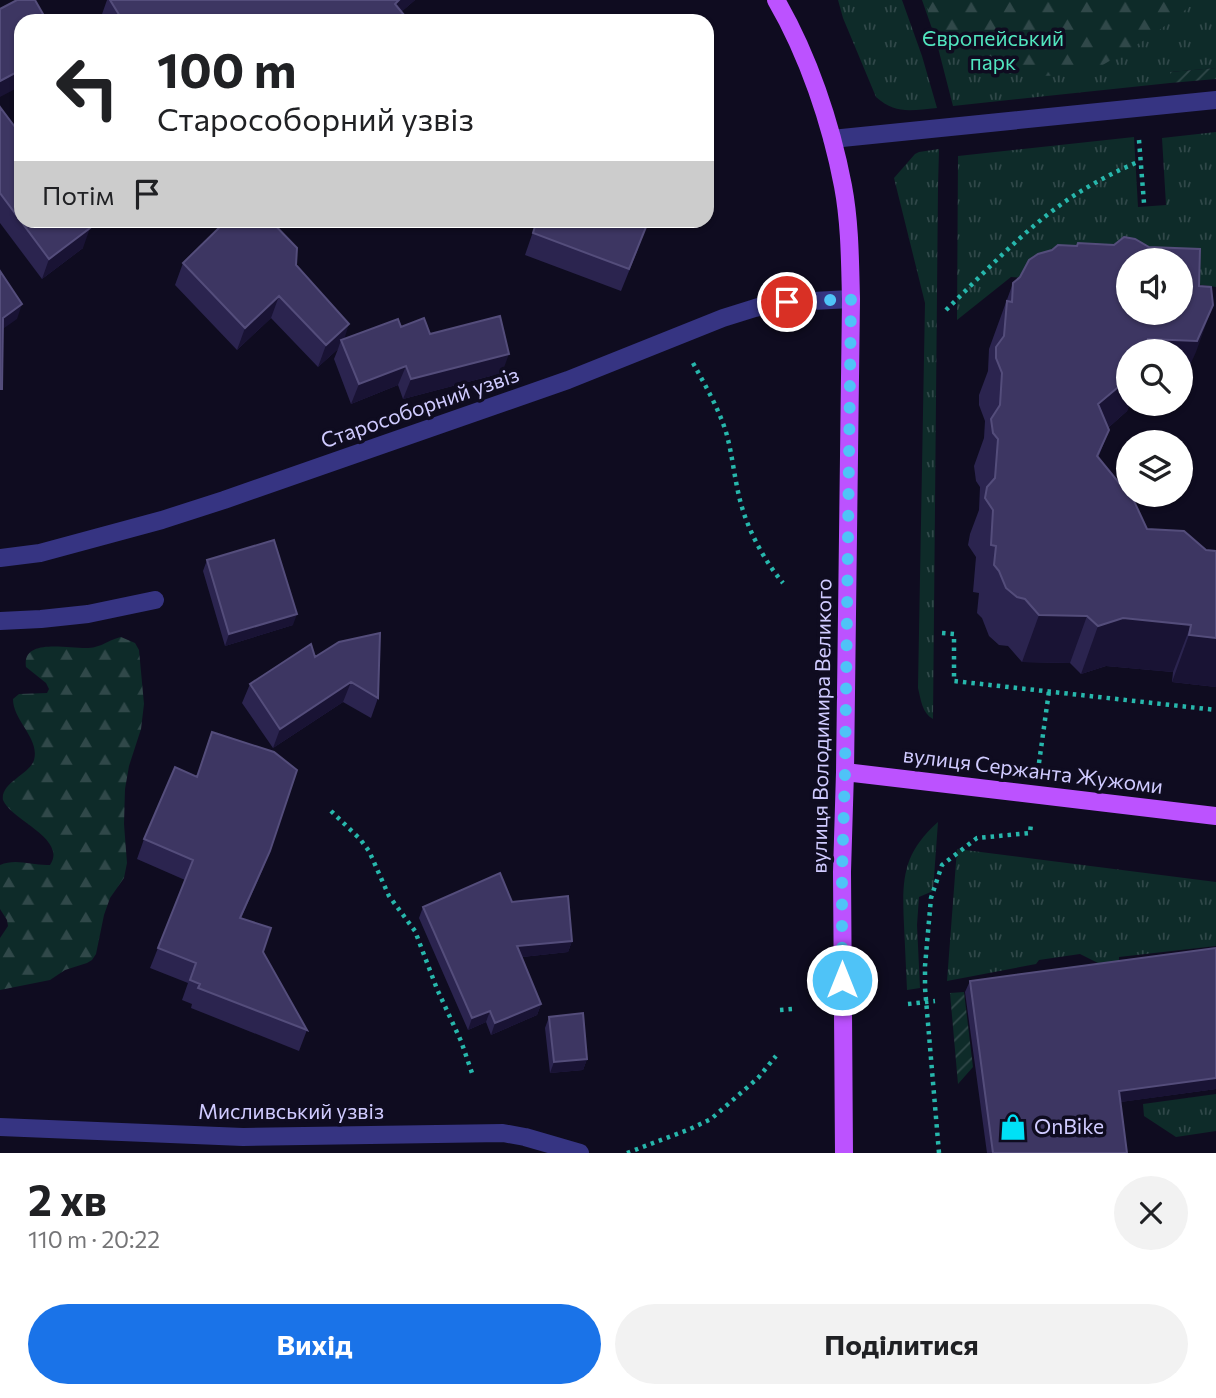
<!DOCTYPE html>
<html lang="uk">
<meta charset="utf-8">
<style>
body{margin:0;font-family:Commissioner,sans-serif;background:#f2f2f2;color:#202124;height:100vh;display:flex;flex-direction:column;font-size:26px;white-space:nowrap}
*{box-sizing:border-box;margin:0}
p{font-size:23px;color:#757577}
.icon{flex:none;width:38px;height:38px;fill:none;stroke:currentColor;stroke-width:2;stroke-linecap:round;stroke-linejoin:round}
.map{position:relative;height:1153px;overflow:hidden}
.sheet{display:flex;flex-direction:column;background:#fff;flex:1}
.sheet>*{flex:none}
.guide{position:absolute;left:14px;top:14px;width:700px;height:214px;border-radius:21px;box-shadow:0 2px 5px #0004;background:#fff;color:#202124;overflow:hidden}
.tools{position:absolute;left:1116px;top:248px;display:grid;gap:14px}
.tools a{display:grid;place-items:center;width:77px;height:77px;border-radius:50%;background:#fff;box-shadow:0 2px 5px #0004;font-size:35px}
.pin{position:absolute;display:grid;place-items:center;width:60px;height:60px;color:#fff;margin:-30px;border:4px solid #fff;border-radius:50%;box-shadow:0 2px 7px #0007}
.me{position:absolute;width:77px;margin:-38px;rotate:0deg;stroke-linejoin:round;filter:drop-shadow(0 0 5px #0008)}
.turn{display:flex;align-items:center;gap:24px;height:147px;padding:0 28px;font-size:32px}
.turn .icon{width:91px;height:91px;stroke-width:2.5}
.turn b{display:block;font-size:49px;line-height:60px}
.then{display:flex;align-items:center;height:66px;padding:0 28px;background:#0003;gap:14px;font-size:26px}
.round{display:grid;place-items:center;flex:none;width:74px;height:74px;border-radius:37px;background:#f2f2f2}
.overview{display:flex;align-items:center;justify-content:space-between;height:119px;padding:0 28px}
h1{font-size:42px;font-weight:700;line-height:52px}
.cta{display:flex;gap:14px;margin-top:auto;padding:14px 28px}
.cta a{flex:1;height:80px;border-radius:42px;background:#1a73e8;color:#fff;font-size:28px;font-weight:700;line-height:80px;text-align:center}
.cta a+a{background:#f2f2f2;color:#202124}
.map>svg:first-child{display:block}
.grass{fill:url(#grass-tufts)}
.forest{fill:url(#forest-firs)}
.garden{fill:url(#garden-furrows)}
.lines{fill:none;stroke-linecap:round;stroke-linejoin:round}
.path{stroke:#27b7ac;stroke-width:4.5;stroke-dasharray:3.5 5;stroke-linecap:butt}
.minor{stroke:#363482;stroke-width:18}
.major{stroke:#bc52ff;stroke-width:18}
.wall{fill:#2b244f}
.shaded-wall{fill:#191334}
.building{fill:#3d3662;stroke:#544d7b;stroke-width:2;fill-rule:evenodd}
.route{stroke:#4fc3f7;stroke-width:12;stroke-dasharray:0 21.6}
.labels{text-anchor:middle;stroke-width:7;stroke-linejoin:round;paint-order:stroke}
.park-label{font-size:21px;fill:#51e5be;stroke:#0f0c20}
.street-label{font-size:21px;fill:#d0cbff;stroke:#0f0c20}
.poi-label{font-size:21px;fill:#d0cbff;stroke:#0f0c20;text-anchor:start}
</style>
<div class="map">
<svg width="1216" height="1153" viewBox="0 0 1216 1153">
<defs>
<pattern id="grass-tufts" width="24" height="20" patternUnits="userSpaceOnUse" patternTransform="scale(1.75)"><rect width="24" height="20" fill="#0e2b29"/><path d="M3 7l-1-3M5 7V3M7 7l1-3M15 17l-1-3M17 17v-4M19 17l1-3" fill="none" stroke="#304849"/></pattern>
<pattern id="forest-firs" width="22" height="20" patternUnits="userSpaceOnUse" patternTransform="scale(1.75)"><rect width="22" height="20" fill="#0e2b29"/><path d="M5 1l3.5 6h-7zM16 11l3.5 6h-7z" fill="#304849"/></pattern>
<pattern id="garden-furrows" width="10" height="10" patternUnits="userSpaceOnUse" patternTransform="scale(1.75)"><rect width="10" height="10" fill="#0e2b29"/><path d="M-1 1l2-2M0 10L10 0M9 11l2-2" fill="none" stroke="#304849"/></pattern>
</defs>
<rect width="100%" height="100%" fill="#0f0c20"/>
<path class="grass" d="M 838,0 L 902,0 L 922,56 L 937,108 C 912,110 896,115 876,97 L 843,18 Z
M 922,0 L 1216,0 L 1216,68 L 1170,72 L 1170,83 L 953,106 L 936,40 Z
M 1216,132 L 1216,287 L 1181,282 L 1181,261 L 1129,261 L 1045,279 L 1011,277 L 957,320 L 958,156 L 1134,137 L 1138,207 L 1166,205 L 1162,138 Z
M 939,149 L 938,187 L 933,719 C 922,713 921,700 918,688 L 925,303 L 894,178 L 915,154 L 919,152 Z
M 938,822 L 933,891 L 919,897 L 917,925 L 920,988 L 907,990 C 906,968 905,947 904,925 C 902,880 902,854 938,822 Z
M 957,849 L 1216,882 L 1216,946 L 1119,957 L 1119,970 L 1100,972 L 1098,963 L 1080,954 L 1039,960 L 1036,964 L 947,981 Z
M 1216,1094 L 1216,1131 L 1176,1137 L 1144,1116 L 1143,1104 Z"/>
<path class="forest" d="M 923,0 L 1198,0 L 1153,35 L 1101,66 L 1069,75 L 1040,76 L 987,72 L 961,59 L 936,25 Z
M 121,637 L 135,643 L 139,650 L 144,704 L 141,729 L 129,766 L 125,789 L 124,824 L 127,863 L 124,878 L 110,898 L 104,915 L 96,954 L 92,960 L 87,963 L 65,970 L 50,980 L 0,990 L 0,938 L 8,926 L 7,920 L 0,909 L 0,865 C 17,858 32,866 50,865 C 68,839 11,820 3,800 C 0,783 30,774 34,760 C 40,738 13,721 13,699 L 19,694 L 47,693 L 49,689 L 46,683 L 26,667 C 21,634 78,652 95,647 C 104,645 111,639 121,637 Z"/>
<path class="garden" d="M 1216,68 L 1216,79 L 1170,83 L 1170,72 Z
M 964,992 L 973,1067 L 958,1084 L 950,993 Z"/>
<g class="lines">
<path class="path" d="M 1139,140 L 1144,203
M 946,310 C 984,273 1021,233 1063,203 C 1087,186 1114,172 1140,161
M 693,363 C 705,385 718,407 726,432 C 732,453 734,475 739,496 C 746,527 763,559 783,583
M 942,633 L 954,634 L 954,681 L 1216,710
M 1039,763 L 1049,691
M 331,811 L 360,839 L 369,851 L 389,896 L 415,931 L 437,989 L 461,1041 L 472,1073
M 908,1004 L 935,1001
M 780,1010 L 793,1009
M 627,1153 L 690,1129 L 711,1119 L 758,1078 L 776,1056
M 939,1153 L 925,988 L 925,966 L 931,898 L 942,865 L 977,838 L 1030,833 L 1031,824"/>
<path class="minor" d="M 832,139 L 1216,100
M 0,558 L 40,553 L 162,520 L 224,500 L 568,380 L 723,318 L 755,308 L 774,303 L 851,299
M 0,621 L 41,619 L 88,614 L 155,600
M 0,1127 L 243,1137 L 503,1133 L 525,1137 L 580,1153"/>
<path class="major" d="M 776,0 C 808,55 831,123 843,186 C 850,223 850,262 851,299 L 845,772 L 842,872 L 844,1153
M 845,772 L 1216,816"/>
</g>
<path class="wall" d="M 107,0 L 415,0 L 401,12 L 409,21 L 103,21 L 101,17 Z
M 0,107 L 83,248 L 42,279 L 0,223 Z
M 537,220 L 638,249 L 621,291 L 525,255 Z
M 273,223 L 296,265 L 344,339 L 401,327 L 430,334 L 502,373 L 403,399 L 398,385 L 351,404 L 334,359 L 338,349 L 318,367 L 271,318 L 237,350 L 175,285 L 183,263 Z
M 1078,243 L 1196,352 L 1129,352 L 1129,404 L 1130,404 L 1127,411 L 1108,428 L 1109,430 L 1098,458 L 1147,529 L 1206,550 L 1216,551 L 1216,687 L 1172,682 L 1173,672 L 1106,666 L 1081,674 L 1070,663 L 1022,662 L 1008,646 L 999,645 L 989,636 L 982,618 L 977,613 L 979,593 L 973,592 L 976,557 L 968,545 L 970,534 L 979,510 L 980,487 L 976,481 L 974,466 L 984,438 L 985,421 L 979,405 L 979,395 L 988,371 L 989,349 L 1013,283 L 1076,246 Z
M 207,560 L 293,625 L 225,646 L 203,571 Z
M 315,657 L 378,698 L 371,718 L 343,702 L 273,748 L 242,703 L 250,684 Z
M 144,839 L 270,851 L 262,871 L 241,918 L 263,952 L 307,1030 L 299,1051 L 191,1008 L 192,1004 L 182,1000 L 188,983 L 150,968 L 185,880 L 137,859 Z
M 512,902 L 572,941 L 568,952 L 522,957 L 541,1004 L 537,1015 L 491,1035 L 486,1022 L 468,1030 L 419,918 L 423,907 Z
M 1216,948 L 1216,1089 L 1120,1102 L 1127,1153 L 987,1153 L 965,992 L 970,981 Z
M 549,1017 L 587,1059 L 583,1070 L 550,1073 L 545,1028 Z"/>
<path class="shaded-wall" d="M 399,0 L 415,0 L 391,21 L 395,4 Z
M 21,70 L 21,86 L 0,97 L 0,81 Z
M 90,228 L 83,248 L 42,279 L 49,259 Z
M 279,296 L 271,318 L 237,350 L 245,328 Z
M 22,304 L 17,319 L 0,331 L 3,318 Z
M 1213,305 L 1196,352 L 1181,385 L 1181,352 L 1144,352 L 1148,339 Z
M 349,324 L 343,343 L 341,340 L 338,349 L 318,367 L 326,345 Z
M 509,354 L 502,373 L 403,399 L 411,379 Z
M 406,366 L 398,385 L 351,404 L 359,384 Z
M 1129,378 L 1129,404 L 1130,404 L 1127,411 L 1081,452 L 1098,404 Z
M 297,614 L 293,625 L 225,646 L 229,634 Z
M 1039,615 L 1087,616 L 1070,663 L 1022,662 Z
M 1123,618 L 1191,625 L 1173,672 L 1106,666 L 1081,674 L 1098,626 Z
M 1189,635 L 1216,638 L 1216,687 L 1172,682 Z
M 351,682 L 343,702 L 273,748 L 280,729 Z
M 270,851 L 262,871 L 232,938 L 240,918 Z
M 572,941 L 568,952 L 513,958 L 517,946 Z
M 541,1004 L 537,1015 L 491,1035 L 495,1023 Z
M 490,1011 L 486,1022 L 468,1030 L 472,1018 Z
M 587,1059 L 583,1070 L 550,1073 L 554,1062 Z
M 1216,1078 L 1216,1089 L 1114,1103 L 1119,1091 Z"/>
<path class="building" d="M 17,0 L 35,0 L 47,21 L 21,21 L 21,70 L 0,81 L 0,9 Z
M 110,0 L 399,0 L 395,4 L 409,21 L 123,21 Z
M 0,107 L 21,135 L 21,220 L 84,220 L 90,228 L 49,259 L 0,193 Z
M 227,220 L 270,220 L 297,248 L 296,265 L 349,324 L 326,345 L 279,296 L 245,328 L 183,263 Z
M 537,220 L 630,220 L 646,227 L 629,269 L 533,233 Z
M 1124,237 L 1135,239 L 1149,247 L 1200,249 L 1199,286 L 1211,287 L 1213,305 L 1197,341 L 1148,339 L 1146,352 L 1129,352 L 1129,378 L 1098,404 L 1109,430 L 1097,456 L 1134,501 L 1147,529 L 1184,531 L 1206,550 L 1216,551 L 1216,638 L 1189,635 L 1191,625 L 1123,618 L 1098,626 L 1087,616 L 1039,615 L 1025,599 L 1017,597 L 1006,588 L 999,571 L 994,565 L 996,546 L 991,545 L 993,510 L 985,498 L 987,487 L 995,478 L 998,439 L 993,433 L 991,419 L 1000,405 L 1002,373 L 996,358 L 996,347 L 1004,336 L 1007,301 L 1012,302 L 1013,283 L 1020,277 L 1029,260 L 1038,254 L 1052,250 L 1058,245 L 1077,246 L 1078,243 L 1114,245 ZM 1129,261 L 1181,261 L 1181,313 L 1129,313 Z
M 0,271 L 22,304 L 3,318 L 2,389 L 0,389 Z
M 500,316 L 509,354 L 411,379 L 406,366 L 359,384 L 341,340 L 398,319 L 401,327 L 424,318 L 430,334 Z
M 274,540 L 297,614 L 229,634 L 207,560 Z
M 380,633 L 378,698 L 351,682 L 280,729 L 250,684 L 311,644 L 315,657 L 339,642 Z
M 212,732 L 274,752 L 297,770 L 270,851 L 240,918 L 271,928 L 263,952 L 307,1030 L 198,988 L 200,984 L 190,980 L 196,963 L 158,948 L 193,860 L 144,839 L 175,767 L 197,777 Z
M 500,873 L 512,902 L 568,896 L 572,941 L 517,946 L 541,1004 L 495,1023 L 490,1011 L 472,1018 L 423,907 Z
M 1216,948 L 1216,1078 L 1119,1091 L 1127,1153 L 993,1153 L 970,981 Z
M 583,1013 L 587,1059 L 554,1062 L 549,1017 Z"/>
<g class="lines">
<path class="route" d="M 787,302 L 851,299 L 845,772 L 842,872 L 842,980"/>
</g>
<defs>
<symbol id="shop-bare" viewBox="-9 -9 18 18"><path d="M-5-2.5h2.3a2.7 3.5 0 0 1 5.4 0H5L5.5 6h-11ZM-1.5-2.5h3a1.5 2.3 0 0 0-3 0Z" fill="#00e1f6" stroke="#0f0c20" stroke-width="2.5" paint-order="stroke"/></symbol>
</defs>
<g fill-rule="evenodd">
<use href="#shop-bare" x="994" y="1108" width="38" height="38"/>
</g>
<g class="labels">
<g class="park-label">
<text x="993" y="46">Європейський<tspan x="993" dy="24">парк</tspan></text>
</g>
<g class="street-label">
<text transform="translate(420 408) rotate(-19)" y="7">Старособорний узвіз</text>
<text transform="translate(822 726) rotate(-89)" y="7">вулиця Володимира Великого</text>
<text transform="translate(1033 771) rotate(7)" y="7">вулиця Сержанта Жужоми</text>
<text x="291" y="1119">Мисливський узвіз</text>
</g>
<g class="poi-label">
<text x="1034" y="1134">OnBike</text>
</g>
</g>
</svg>
<div class="tools">
<a><svg class="icon" aria-label="sound" viewBox="0 0 24 24"><path d="M4 9h4l5-4v14l-5-4H4zM17 9q2 3 0 6"/></svg></a>
<a><svg class="icon" aria-label="search" viewBox="0 0 24 24"><circle cx="10" cy="10" r="6"/><path d="M15 15l6 6"/></svg></a>
<a><svg class="icon" aria-label="layers" viewBox="0 0 24 24"><path d="M12 4l9 5-9 5-9-5zM3 14l9 5 9-5"/></svg></a>
</div>
<div class="pin" style="left:787px;top:302px;background:#d93025"><svg class="icon" aria-label="arrive" viewBox="0 0 24 24"><path d="M6 21V4h12l-3 4 3 4H6"/></svg></div>
<svg class="me" style="left:842px;top:980px" viewBox="-20 -20 40 40"><circle r="17" fill="#4fc3f7" stroke="#fff" stroke-width="3"/><path d="M0-11L8 9 0 5-8 9z" fill="#fff"/></svg>
<div class="guide">
<div class="turn"><svg class="icon" aria-label="left" viewBox="0 0 24 24"><path d="M17 20v-9H6M10 6l-5 5 5 5"/></svg><div><b>100 m</b>Старособорний узвіз</div></div>
<div class="then">Потім<svg class="icon" aria-label="arrive" viewBox="0 0 24 24"><path d="M6 21V4h12l-3 4 3 4H6"/></svg></div>
</div>
</div>
<section class="sheet">
<div class="overview"><div><h1>2 хв</h1><p>110 m · 20:22</p></div><a class="round"><svg class="icon" aria-label="close" viewBox="0 0 24 24"><path d="M6 6l12 12M18 6L6 18"/></svg></a></div>
<div class="cta"><a>Вихід</a><a>Поділитися</a></div>
</section>
